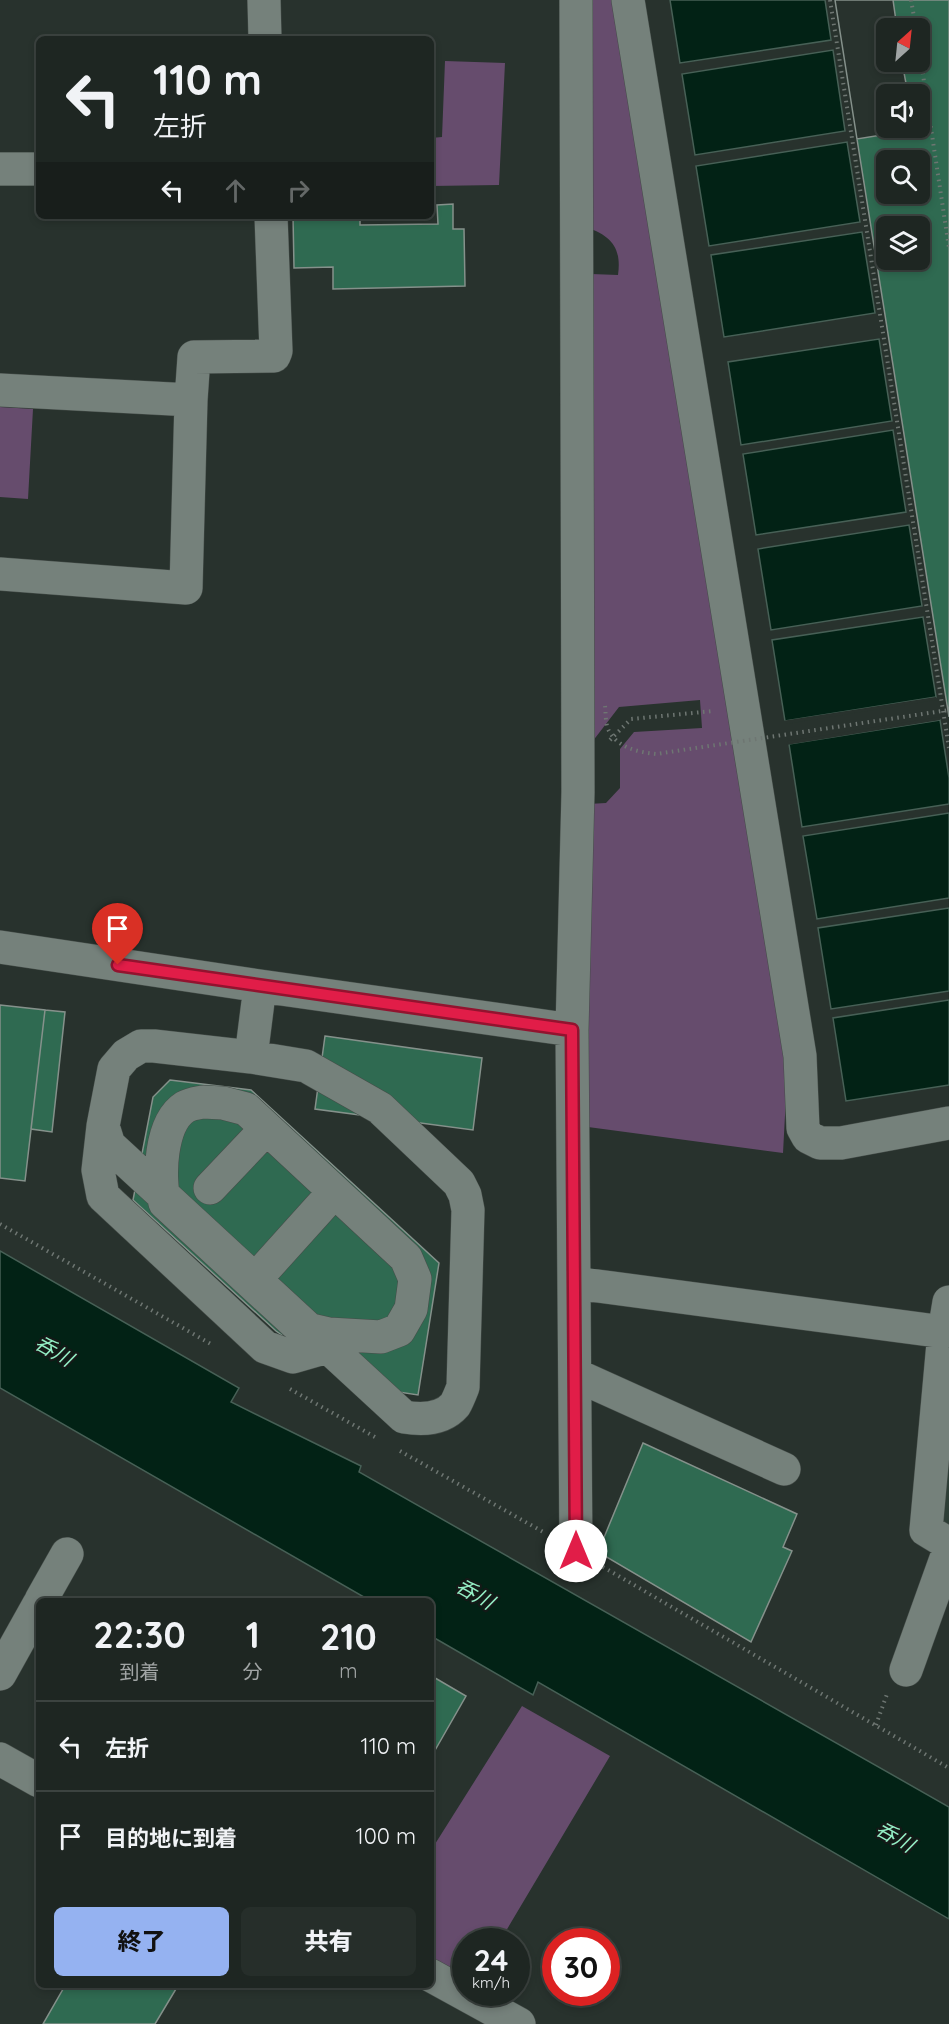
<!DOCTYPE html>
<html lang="ja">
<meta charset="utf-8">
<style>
body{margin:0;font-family:Quicksand,"Noto Sans JP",sans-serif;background:#262e2a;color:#f1f3f6;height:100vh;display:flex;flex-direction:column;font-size:22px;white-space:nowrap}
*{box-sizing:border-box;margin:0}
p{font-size:20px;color:#a1a5a5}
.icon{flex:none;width:33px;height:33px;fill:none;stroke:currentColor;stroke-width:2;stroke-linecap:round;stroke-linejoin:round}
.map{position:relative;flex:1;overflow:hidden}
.details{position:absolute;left:36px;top:1598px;width:398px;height:390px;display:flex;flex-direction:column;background:#1e2622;border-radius:9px;box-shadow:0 3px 9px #0003,0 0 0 2px #3c4340}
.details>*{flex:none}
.banner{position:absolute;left:36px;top:36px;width:398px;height:183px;border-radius:9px;box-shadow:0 3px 9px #0003,0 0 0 2px #3c4340;background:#1e2622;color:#f1f3f6;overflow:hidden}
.needle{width:39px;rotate:27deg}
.controls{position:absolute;left:876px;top:18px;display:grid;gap:12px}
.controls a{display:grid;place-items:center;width:54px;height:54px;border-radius:9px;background:#1e2622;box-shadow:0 3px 9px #0003,0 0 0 2px #3c4340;font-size:30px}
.speed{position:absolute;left:452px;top:1928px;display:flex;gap:12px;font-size:30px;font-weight:700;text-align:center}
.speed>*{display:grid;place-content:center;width:78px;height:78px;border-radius:50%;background:#1e2622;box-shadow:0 3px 9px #0003,0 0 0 2px #3c4340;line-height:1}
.speed small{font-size:15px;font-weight:400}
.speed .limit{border:9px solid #d22;background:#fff;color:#111}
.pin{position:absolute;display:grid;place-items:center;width:51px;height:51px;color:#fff;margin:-62px -26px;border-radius:50% 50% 50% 0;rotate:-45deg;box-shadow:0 0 6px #0007}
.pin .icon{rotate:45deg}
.me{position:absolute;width:66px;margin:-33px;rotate:0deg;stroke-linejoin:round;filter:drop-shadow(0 0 4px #0008)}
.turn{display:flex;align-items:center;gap:21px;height:126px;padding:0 18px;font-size:27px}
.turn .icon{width:78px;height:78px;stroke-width:2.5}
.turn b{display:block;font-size:42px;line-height:51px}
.lanes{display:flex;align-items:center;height:57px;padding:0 18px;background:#0003;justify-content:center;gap:30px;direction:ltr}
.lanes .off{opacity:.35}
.eta{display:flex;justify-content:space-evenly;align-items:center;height:102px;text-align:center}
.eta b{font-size:36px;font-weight:800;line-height:42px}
.button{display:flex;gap:12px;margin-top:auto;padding:12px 18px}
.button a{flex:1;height:69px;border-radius:9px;background:#95b2f1;color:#111;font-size:24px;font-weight:800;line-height:69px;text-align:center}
.button a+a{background:#262e2a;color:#f1f3f6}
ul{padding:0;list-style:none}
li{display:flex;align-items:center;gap:18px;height:90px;padding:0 18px;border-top:2px solid #3c4340}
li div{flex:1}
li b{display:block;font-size:22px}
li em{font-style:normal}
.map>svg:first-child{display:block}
.built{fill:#2d3e36}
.green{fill:#664c6d}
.water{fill:#022215;stroke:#476056;stroke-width:1.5}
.pier{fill:#28322d}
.building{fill:#2f6a51;stroke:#85918b;stroke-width:1.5;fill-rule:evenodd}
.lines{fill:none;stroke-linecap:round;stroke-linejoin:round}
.minor-casing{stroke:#454d49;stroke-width:34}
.path{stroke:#6e7672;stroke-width:4;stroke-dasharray:1.5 4.5;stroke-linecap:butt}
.minor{stroke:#75817b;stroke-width:33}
.path-bridge{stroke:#6e7672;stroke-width:4;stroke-dasharray:1.5 4.5;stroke-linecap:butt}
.route-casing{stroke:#92132f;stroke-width:15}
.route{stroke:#e11d48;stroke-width:10}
.labels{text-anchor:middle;stroke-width:4.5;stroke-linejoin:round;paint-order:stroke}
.water-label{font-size:20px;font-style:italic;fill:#95efc6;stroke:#141917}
</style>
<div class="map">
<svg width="949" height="2024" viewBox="0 0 949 2024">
<rect width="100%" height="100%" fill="#28322d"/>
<path class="built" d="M 949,1451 L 949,1537 L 938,1531 Z"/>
<path class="green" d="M 581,0 L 614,0 L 788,1059 L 783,1153 L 588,1127 L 588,804 L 606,803 L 620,788 L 620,749 L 634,732 L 702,728 L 700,700 L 619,707 L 589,746 L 591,274 L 618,275 C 622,246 610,235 583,226 Z
M 445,61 L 505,63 L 499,185 L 431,186 L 431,138 L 442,137 Z
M 0,407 L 33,409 L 28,499 L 0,497 Z
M 522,1706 L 610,1756 L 500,1941 L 465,1941 L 465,1992 L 431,1975 L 430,1852 Z"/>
<path class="water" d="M 670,0 L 825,0 L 831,40 L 680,63 Z
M 833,50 L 845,131 L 695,155 L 682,74 Z
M 847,142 L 860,222 L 709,246 L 696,166 Z
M 862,232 L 875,313 L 724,337 L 711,255 Z
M 879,339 L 892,421 L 741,445 L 728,362 Z
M 893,430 L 906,512 L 756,535 L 743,454 Z
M 909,525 L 922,606 L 771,630 L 758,549 Z
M 923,617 L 936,697 L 785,721 L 772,640 Z
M 940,720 L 949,778 L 949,804 L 802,827 L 789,744 Z
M 949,813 L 949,898 L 817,919 L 803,836 Z
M 949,908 L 949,991 L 831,1009 L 818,928 Z
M 949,1000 L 949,1085 L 846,1101 L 833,1018 Z
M 0,1251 L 239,1388 L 231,1402 L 361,1466 L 359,1472 L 949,1807 L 949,1919 L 538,1682 L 533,1695 L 431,1636 L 430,1600 L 369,1600 L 0,1388 Z"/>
<path class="pier" d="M 936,697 L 936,700 L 786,724 L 782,721 Z
M 939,717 L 940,720 L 786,745 L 788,741 Z"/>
<path class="building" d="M 835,0 L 893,0 L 897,28 L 886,28 L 886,62 L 902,62 L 908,94 L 886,94 L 886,128 L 913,128 L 913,130 L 857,139 Z
M 835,0 L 949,0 L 949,717 L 857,139 ZM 886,28 L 920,28 L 920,62 L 886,62 ZM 886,94 L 920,94 L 920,128 L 886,128 ZM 886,160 L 920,160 L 920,194 L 886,194 ZM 886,226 L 920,226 L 920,260 L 886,260 Z
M 453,204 L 453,229 L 464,229 L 465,286 L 333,289 L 333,267 L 294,268 L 293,216 L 360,216 L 360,225 L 438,224 L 437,205 Z
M 0,1005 L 45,1010 L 25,1181 L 0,1178 Z
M 45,1010 L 65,1012 L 52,1132 L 31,1129 Z
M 325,1036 L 482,1058 L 473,1130 L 315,1109 Z
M 170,1080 L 251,1090 L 439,1263 L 418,1395 L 353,1385 L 276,1331 L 133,1200 L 153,1097 Z
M 643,1443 L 797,1514 L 783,1547 L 792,1551 L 751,1642 L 598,1552 Z
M 430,1675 L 466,1696 L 430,1759 Z
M 66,1984 L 108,1984 L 112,1986 L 113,1984 L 179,1984 L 155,2024 L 43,2024 Z"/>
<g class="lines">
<defs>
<path id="minor" d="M 264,0 L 265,39
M 576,0 L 578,792 L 572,1030 L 576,1551
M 628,0 L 800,1056 L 803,1128 L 808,1137 L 820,1143 L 841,1143 L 949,1123
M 0,169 L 39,169
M 0,390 L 191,400 L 186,588 L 0,574
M 191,400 L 194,357 L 274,356 L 276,351 L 271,216
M 0,947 L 260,986 L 572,1030
M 251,1057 L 154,1046 L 141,1046 L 126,1055 L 114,1069 L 103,1126 L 109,1145 L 404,1417 C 422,1420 442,1420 455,1405 C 458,1400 461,1392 463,1387 L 468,1210 L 465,1195 L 459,1183 L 380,1108 L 306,1066 L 251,1057 L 260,986
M 203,1102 L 223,1103 L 246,1109 L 406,1258 L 415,1279 L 411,1309 L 399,1330 L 381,1337 L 329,1334 L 303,1328 L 295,1323 L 165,1203 C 158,1178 160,1123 185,1107 C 190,1104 198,1103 203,1102 Z
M 103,1126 L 98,1170 L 103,1196 L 265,1347 L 293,1357 L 345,1342
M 210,1188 L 266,1129
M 252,1283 L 334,1192
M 575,1283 L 944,1332 L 949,1302
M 944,1332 L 926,1530 L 949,1544
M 576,1375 L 784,1469
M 41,1600 L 67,1554
M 906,1670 L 949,1550
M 0,1674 L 39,1604
M 0,1759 L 39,1781
M 430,1975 L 519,2024"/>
</defs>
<use href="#minor" class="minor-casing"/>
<path class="path" d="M 830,0 L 949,748
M 911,0 L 916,28
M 920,55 L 949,248
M 610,740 L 631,719 L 713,711
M 0,1224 L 211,1344
M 290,1389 L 375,1437
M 400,1451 L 545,1533
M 603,1567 L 949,1768
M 876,1725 L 887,1694"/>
<use href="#minor" class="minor"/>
<path class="path-bridge" d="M 605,706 C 606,713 605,724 609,731 C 618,748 638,752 656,754 L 949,710"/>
</g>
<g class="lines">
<defs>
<path id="route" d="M 118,965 L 572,1030 L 576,1551"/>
</defs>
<use href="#route" class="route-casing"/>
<use href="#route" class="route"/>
</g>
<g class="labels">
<g class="water-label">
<text transform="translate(54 1351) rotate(30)" y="7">呑川</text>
<text transform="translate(475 1594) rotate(30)" y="7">呑川</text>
<text transform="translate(895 1837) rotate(30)" y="7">呑川</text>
</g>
</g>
</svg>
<div class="controls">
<a><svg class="needle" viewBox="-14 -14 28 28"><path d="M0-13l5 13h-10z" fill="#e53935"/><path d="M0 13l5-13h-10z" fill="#a1a5a5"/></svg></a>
<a><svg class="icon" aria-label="sound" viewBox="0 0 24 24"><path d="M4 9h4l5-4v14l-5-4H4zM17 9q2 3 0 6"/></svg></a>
<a><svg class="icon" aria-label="search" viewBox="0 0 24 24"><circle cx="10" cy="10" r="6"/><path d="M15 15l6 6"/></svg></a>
<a><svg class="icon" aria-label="layers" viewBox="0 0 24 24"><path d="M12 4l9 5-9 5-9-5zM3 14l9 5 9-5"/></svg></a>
</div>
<div class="speed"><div>24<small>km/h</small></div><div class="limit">30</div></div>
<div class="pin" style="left:118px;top:965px;background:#d93025"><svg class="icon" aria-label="arrive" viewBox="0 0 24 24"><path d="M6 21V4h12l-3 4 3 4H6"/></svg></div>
<svg class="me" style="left:576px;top:1551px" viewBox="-20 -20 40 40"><circle r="19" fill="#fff"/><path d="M0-13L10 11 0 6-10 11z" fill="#e11d48"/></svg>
<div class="banner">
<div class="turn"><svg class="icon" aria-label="left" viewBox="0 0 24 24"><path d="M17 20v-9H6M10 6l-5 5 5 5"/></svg><div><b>110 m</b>左折</div></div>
<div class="lanes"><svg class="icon" aria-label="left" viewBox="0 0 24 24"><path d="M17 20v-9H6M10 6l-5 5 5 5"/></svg><svg class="icon off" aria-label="ahead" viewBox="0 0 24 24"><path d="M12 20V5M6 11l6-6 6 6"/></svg><svg class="icon off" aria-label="right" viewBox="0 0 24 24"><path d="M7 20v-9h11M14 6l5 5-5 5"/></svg></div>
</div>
<section class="details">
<div class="eta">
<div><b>22:30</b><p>到着</p></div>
<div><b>1</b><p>分</p></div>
<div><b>210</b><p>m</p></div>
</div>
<ul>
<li><svg class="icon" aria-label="left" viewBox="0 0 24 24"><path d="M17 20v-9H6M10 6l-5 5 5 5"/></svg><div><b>左折</b></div><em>110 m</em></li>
<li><svg class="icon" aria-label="arrive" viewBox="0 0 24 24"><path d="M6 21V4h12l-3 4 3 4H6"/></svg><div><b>目的地に到着</b></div><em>100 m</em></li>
</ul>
<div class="button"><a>終了</a><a>共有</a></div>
</section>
</div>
